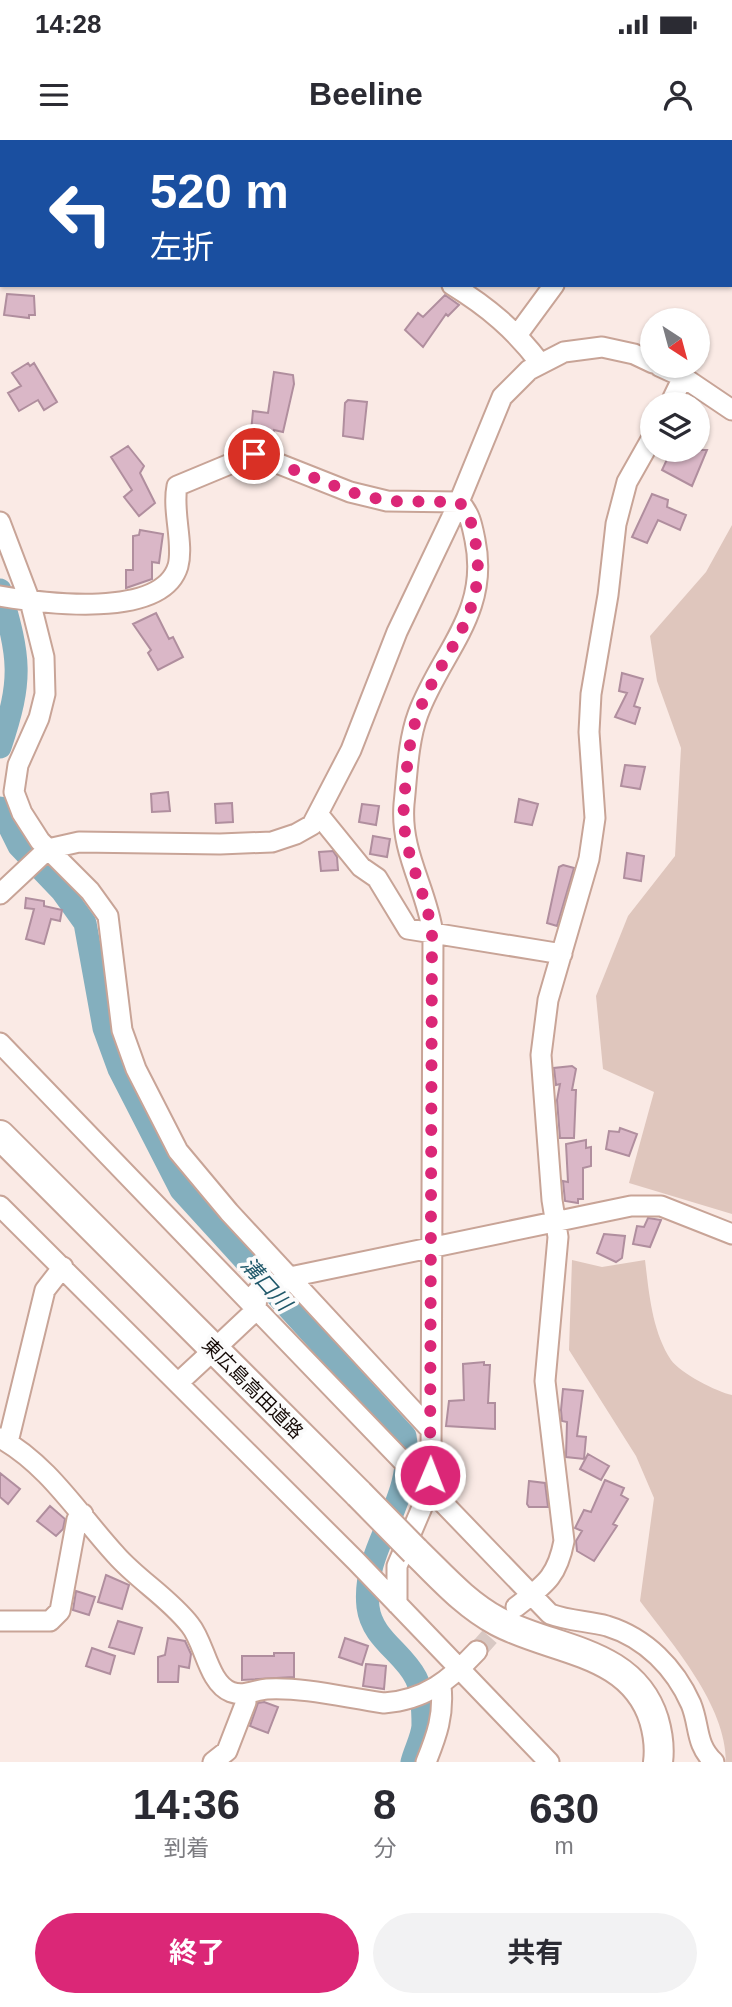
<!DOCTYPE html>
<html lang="ja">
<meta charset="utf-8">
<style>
body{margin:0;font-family:Helvetica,"Noto Sans JP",sans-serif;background:#f2f2f3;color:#2b2b33;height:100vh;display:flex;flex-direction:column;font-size:26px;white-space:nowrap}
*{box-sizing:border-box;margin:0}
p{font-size:23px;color:#7c7c81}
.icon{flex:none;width:38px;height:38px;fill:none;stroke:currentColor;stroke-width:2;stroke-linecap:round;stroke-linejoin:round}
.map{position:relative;height:1622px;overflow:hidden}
.drawer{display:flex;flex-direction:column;background:#fff;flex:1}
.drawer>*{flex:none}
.top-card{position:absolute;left:0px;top:0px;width:733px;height:147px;box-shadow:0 2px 5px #0004;background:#1a4fa0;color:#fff;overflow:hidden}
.needle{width:46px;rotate:144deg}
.controls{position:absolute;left:640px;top:168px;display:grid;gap:14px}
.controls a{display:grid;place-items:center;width:70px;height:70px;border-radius:50%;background:#fff;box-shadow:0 2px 5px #0004;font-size:35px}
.pin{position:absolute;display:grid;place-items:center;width:60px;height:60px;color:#fff;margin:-30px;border:4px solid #fff;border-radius:50%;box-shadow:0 2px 7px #0007}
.me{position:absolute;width:77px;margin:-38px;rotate:1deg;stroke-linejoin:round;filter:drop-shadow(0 0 5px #0008)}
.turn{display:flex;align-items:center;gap:24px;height:147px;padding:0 35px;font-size:32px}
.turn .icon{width:91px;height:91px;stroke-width:2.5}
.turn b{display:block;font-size:49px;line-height:60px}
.eta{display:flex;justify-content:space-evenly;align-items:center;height:119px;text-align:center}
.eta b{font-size:42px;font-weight:700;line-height:49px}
.primary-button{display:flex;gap:14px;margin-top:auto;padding:14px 35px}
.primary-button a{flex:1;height:80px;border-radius:42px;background:#db2777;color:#fff;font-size:28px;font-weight:700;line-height:80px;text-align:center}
.primary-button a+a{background:#f2f2f3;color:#2b2b33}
.status{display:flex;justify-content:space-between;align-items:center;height:49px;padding:0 35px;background:#fff;direction:ltr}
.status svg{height:19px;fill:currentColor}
header{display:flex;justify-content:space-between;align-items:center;height:91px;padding:0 35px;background:#fff;font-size:32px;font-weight:700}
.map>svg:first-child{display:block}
.green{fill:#dfc6bd}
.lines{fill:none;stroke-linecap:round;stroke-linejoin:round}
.river{stroke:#84afbe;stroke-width:23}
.building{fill:#dab7c7;stroke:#b08e9e;stroke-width:2}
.minor-tunnel{stroke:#d8c8c3;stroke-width:19;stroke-dasharray:19 10;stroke-linecap:butt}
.minor-casing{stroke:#c8a497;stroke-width:23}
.highway-casing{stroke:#c8a497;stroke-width:32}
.minor{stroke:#fff;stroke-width:19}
.highway{stroke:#fff;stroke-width:28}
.highway-bridge-casing{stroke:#c8a497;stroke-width:32;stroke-linecap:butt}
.highway-bridge{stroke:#fff;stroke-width:28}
.route{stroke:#db2777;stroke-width:12;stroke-dasharray:0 21.6}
.labels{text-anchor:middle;stroke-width:7;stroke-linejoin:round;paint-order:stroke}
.street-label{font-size:19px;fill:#140905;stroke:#fbfbfb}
.water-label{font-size:21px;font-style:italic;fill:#1f586a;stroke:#fbfbfb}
</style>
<div class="status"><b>14:28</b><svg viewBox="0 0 49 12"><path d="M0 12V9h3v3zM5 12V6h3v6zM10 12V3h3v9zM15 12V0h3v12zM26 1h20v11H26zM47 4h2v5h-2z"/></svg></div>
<header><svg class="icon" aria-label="menu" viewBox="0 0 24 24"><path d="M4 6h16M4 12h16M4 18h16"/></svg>Beeline<svg class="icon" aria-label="person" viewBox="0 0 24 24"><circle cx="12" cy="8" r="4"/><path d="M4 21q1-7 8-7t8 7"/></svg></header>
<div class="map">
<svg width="732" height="1622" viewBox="0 0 732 1622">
<rect width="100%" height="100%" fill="#faeae5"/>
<path class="green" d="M 732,385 L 732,1074 L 629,1043 L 654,952 L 603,929 L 596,856 L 628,776 L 675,716 L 681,608 L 657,541 L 650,496 L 706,432 Z
M 572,1120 L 602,1127 L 645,1120 C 649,1153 652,1191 671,1220 C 680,1233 717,1252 732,1255 L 732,1622 L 726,1622 C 726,1565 673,1505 640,1461 L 654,1358 L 636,1316 L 569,1210 Z"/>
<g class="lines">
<path class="river" d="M 0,450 C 20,519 23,538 0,607
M 0,668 L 19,706 L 62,751 L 85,783 L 104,888 L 119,929 L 181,1050 L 405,1296 C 417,1360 361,1406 368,1467 C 372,1499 403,1512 416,1538 C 422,1550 423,1572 423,1586 C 422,1598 415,1610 412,1622"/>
</g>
<path class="building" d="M 7,154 L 34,156 L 35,175 L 29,175 L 29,178 L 4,175 Z
M 445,155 L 459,165 L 448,176 L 446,174 L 423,207 L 405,190 L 418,173 L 423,177 Z
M 28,223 L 30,226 L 34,223 L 57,262 L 44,270 L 38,260 L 19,271 L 8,253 L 21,246 L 12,233 Z
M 274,232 L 293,235 L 294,244 L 283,292 L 274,290 L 271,304 L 267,306 L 250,303 L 253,271 L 268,273 Z
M 348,260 L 367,262 L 363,299 L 343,296 L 345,263 Z
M 128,306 L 144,326 L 140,333 L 155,363 L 139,376 L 124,357 L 132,350 L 111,317 Z
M 680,310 L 707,310 L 692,346 L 662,330 L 669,315 L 676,318 Z
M 652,354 L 668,360 L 667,367 L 686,375 L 680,390 L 658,380 L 647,403 L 632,397 Z
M 140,390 L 163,394 L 159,423 L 152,422 L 152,439 L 126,448 L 126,430 L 133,430 L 133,396 L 139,395 Z
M 156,473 L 169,499 L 173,497 L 183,517 L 158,530 L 148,513 L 151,510 L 133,484 Z
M 622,533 L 643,539 L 634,566 L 640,568 L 635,584 L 615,577 L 627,553 L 619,551 Z
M 625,625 L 645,627 L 640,649 L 621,646 Z
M 168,652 L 170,671 L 152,672 L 151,654 Z
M 519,659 L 538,664 L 532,685 L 515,682 Z
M 232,663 L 233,682 L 216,683 L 215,664 Z
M 362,664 L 379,666 L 376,685 L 359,682 Z
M 373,696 L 390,699 L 387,717 L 370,714 Z
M 333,711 L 337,717 L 338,730 L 321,731 L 319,712 Z
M 627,713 L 644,716 L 641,741 L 624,738 Z
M 563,725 L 574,728 L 557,786 L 547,783 L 559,727 Z
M 26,758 L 44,761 L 44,766 L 62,770 L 60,781 L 51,779 L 44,804 L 26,799 L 34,769 L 25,768 Z
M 572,926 L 576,929 L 572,950 L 576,950 L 574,998 L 560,998 L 557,960 L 560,944 L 556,945 L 554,928 Z
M 620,988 L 637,994 L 629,1016 L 606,1009 L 609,991 L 619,992 Z
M 586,1000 L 586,1008 L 591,1007 L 591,1026 L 583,1028 L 583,1059 L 578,1059 L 578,1063 L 565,1061 L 563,1041 L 568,1042 L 566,1004 Z
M 648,1078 L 661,1080 L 650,1107 L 633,1104 L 637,1086 L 644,1087 Z
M 604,1094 L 625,1096 L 622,1118 L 616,1122 L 597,1113 Z
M 484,1222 L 484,1225 L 490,1225 L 488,1263 L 495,1263 L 495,1289 L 446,1286 L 449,1261 L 464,1260 L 463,1224 Z
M 563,1249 L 583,1251 L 577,1296 L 586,1297 L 584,1319 L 566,1317 L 567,1282 L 562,1281 L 561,1270 Z
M 588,1314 L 609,1326 L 601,1340 L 580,1329 Z
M 0,1333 L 20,1349 L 8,1364 L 0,1357 Z
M 605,1340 L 624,1348 L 621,1355 L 628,1359 L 613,1384 L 617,1386 L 594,1421 L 577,1411 L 576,1401 L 582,1391 L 575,1388 L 584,1370 L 591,1372 Z
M 529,1341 L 545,1343 L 548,1367 L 529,1367 L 527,1364 Z
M 50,1366 L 65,1379 L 63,1389 L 56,1396 L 37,1381 Z
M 106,1435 L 129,1445 L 122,1469 L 98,1462 Z
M 76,1451 L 95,1457 L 89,1475 L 73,1470 Z
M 118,1481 L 142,1488 L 134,1514 L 109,1507 Z
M 168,1498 L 185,1501 L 191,1514 L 189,1528 L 179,1526 L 178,1542 L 158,1542 L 158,1517 L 165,1515 Z
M 345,1498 L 368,1506 L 362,1525 L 339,1517 Z
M 92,1508 L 115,1516 L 110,1534 L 86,1526 Z
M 274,1513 L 294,1513 L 294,1537 L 242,1540 L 242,1516 L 274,1516 Z
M 366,1524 L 386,1526 L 384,1549 L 363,1546 Z
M 264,1562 L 278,1567 L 268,1593 L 250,1586 L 258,1563 Z"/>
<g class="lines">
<path class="minor-tunnel" d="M 477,1511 L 509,1475"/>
<defs>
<path id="minor" d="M 246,0 L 248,2
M 697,2 L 697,0
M 452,145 C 488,167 515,190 540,223
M 518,194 L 554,145
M 659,226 L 683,237 L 732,270
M 670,264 L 683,237
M 0,382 L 30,461 L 44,517 L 45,554 L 39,578 L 18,625 L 14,652 L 22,673 L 40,701 L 90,751 L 108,776 L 122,890 L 136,929 L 178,1011 L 229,1072 L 431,1290
M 0,456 C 42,463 162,480 178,426 C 184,404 172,371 177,346 L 254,314 L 350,352 L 387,361 L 459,362 C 470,373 472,385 475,400 C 490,473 441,512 418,574 C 408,601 407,636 404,664 C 400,713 427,749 433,794 L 431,1320 L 429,1351 L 397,1426 L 397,1464
M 318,674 L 361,727 L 377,738 L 408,789 L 562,814
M 0,754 L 48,709 L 79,702 L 220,704 L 272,702 L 296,694 L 312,685 L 351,610 L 397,492 L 459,362 L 502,257 L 529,230 L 564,212 L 602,207 L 634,214 L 653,223
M 0,903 L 550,1474 C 569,1481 588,1481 607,1486 C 646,1498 675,1528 691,1564 C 700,1586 695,1604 714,1622
M 0,1066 L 356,1421 L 549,1622
M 223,1201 L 256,1170 L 257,1152 L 290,1137 L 631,1066 L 661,1066 L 732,1094
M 178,1243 L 205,1218
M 0,1298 C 48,1324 80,1376 116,1415 C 138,1440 169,1458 190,1485 C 205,1503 208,1543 231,1552 C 244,1557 254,1550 267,1549 C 305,1547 347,1558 384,1563 C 425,1560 450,1540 477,1511
M 8,1302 L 45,1150 L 63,1127
M 516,1467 C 544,1445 557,1438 564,1401 L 545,1241 L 558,1097 L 552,1060 L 541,915 L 548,860 L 589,719 L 595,678 L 589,592 L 591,554 L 608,455 L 616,384 L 627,342 L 653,296
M 0,1481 L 50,1481 L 60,1471 L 77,1379 L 83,1374
M 213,1622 L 227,1611 L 246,1562 L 244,1554
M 426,1622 C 437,1595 444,1575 441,1546"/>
<path id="highway" d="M 0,995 L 359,1354
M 415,1411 C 441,1436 465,1464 497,1481 C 552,1511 632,1509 654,1580 C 658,1594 660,1607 658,1622"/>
</defs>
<use href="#minor" class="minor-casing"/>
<use href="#highway" class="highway-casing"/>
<use href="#minor" class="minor"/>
<use href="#highway" class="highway"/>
<defs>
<path id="highway-bridge" d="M 359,1354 L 415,1411"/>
</defs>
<use href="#highway-bridge" class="highway-bridge-casing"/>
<use href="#highway-bridge" class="highway-bridge"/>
</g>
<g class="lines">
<path class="route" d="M 254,314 L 350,352 L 387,361 L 459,362 C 470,373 472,385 475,400 C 490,474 441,512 418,574 C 408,601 406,636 404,664 C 400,712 427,750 432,794 L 430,1335"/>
</g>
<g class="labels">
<g class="street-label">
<text transform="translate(253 1248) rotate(45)" y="7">東広島高田道路</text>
</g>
<g class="water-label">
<text transform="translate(266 1144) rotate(48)" y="7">溝口川</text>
</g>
</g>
</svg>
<div class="controls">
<a><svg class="needle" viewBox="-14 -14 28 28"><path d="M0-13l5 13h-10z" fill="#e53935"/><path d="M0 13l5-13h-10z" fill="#7c7c81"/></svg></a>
<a><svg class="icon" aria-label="layers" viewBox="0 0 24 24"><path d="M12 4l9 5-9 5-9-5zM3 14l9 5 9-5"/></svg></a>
</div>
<div class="pin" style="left:254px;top:314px;background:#d93025"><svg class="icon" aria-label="arrive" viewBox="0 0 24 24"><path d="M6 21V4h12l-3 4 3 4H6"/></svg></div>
<svg class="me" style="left:430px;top:1335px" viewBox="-20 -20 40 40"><circle r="17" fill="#db2777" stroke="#fff" stroke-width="3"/><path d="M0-11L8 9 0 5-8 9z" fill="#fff"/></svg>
<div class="top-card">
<div class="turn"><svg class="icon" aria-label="left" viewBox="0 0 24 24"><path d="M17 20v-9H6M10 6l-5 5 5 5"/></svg><div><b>520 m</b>左折</div></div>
</div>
</div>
<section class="drawer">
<div class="eta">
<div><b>14:36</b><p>到着</p></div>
<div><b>8</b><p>分</p></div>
<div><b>630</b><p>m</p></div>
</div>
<div class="primary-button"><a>終了</a><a>共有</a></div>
</section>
